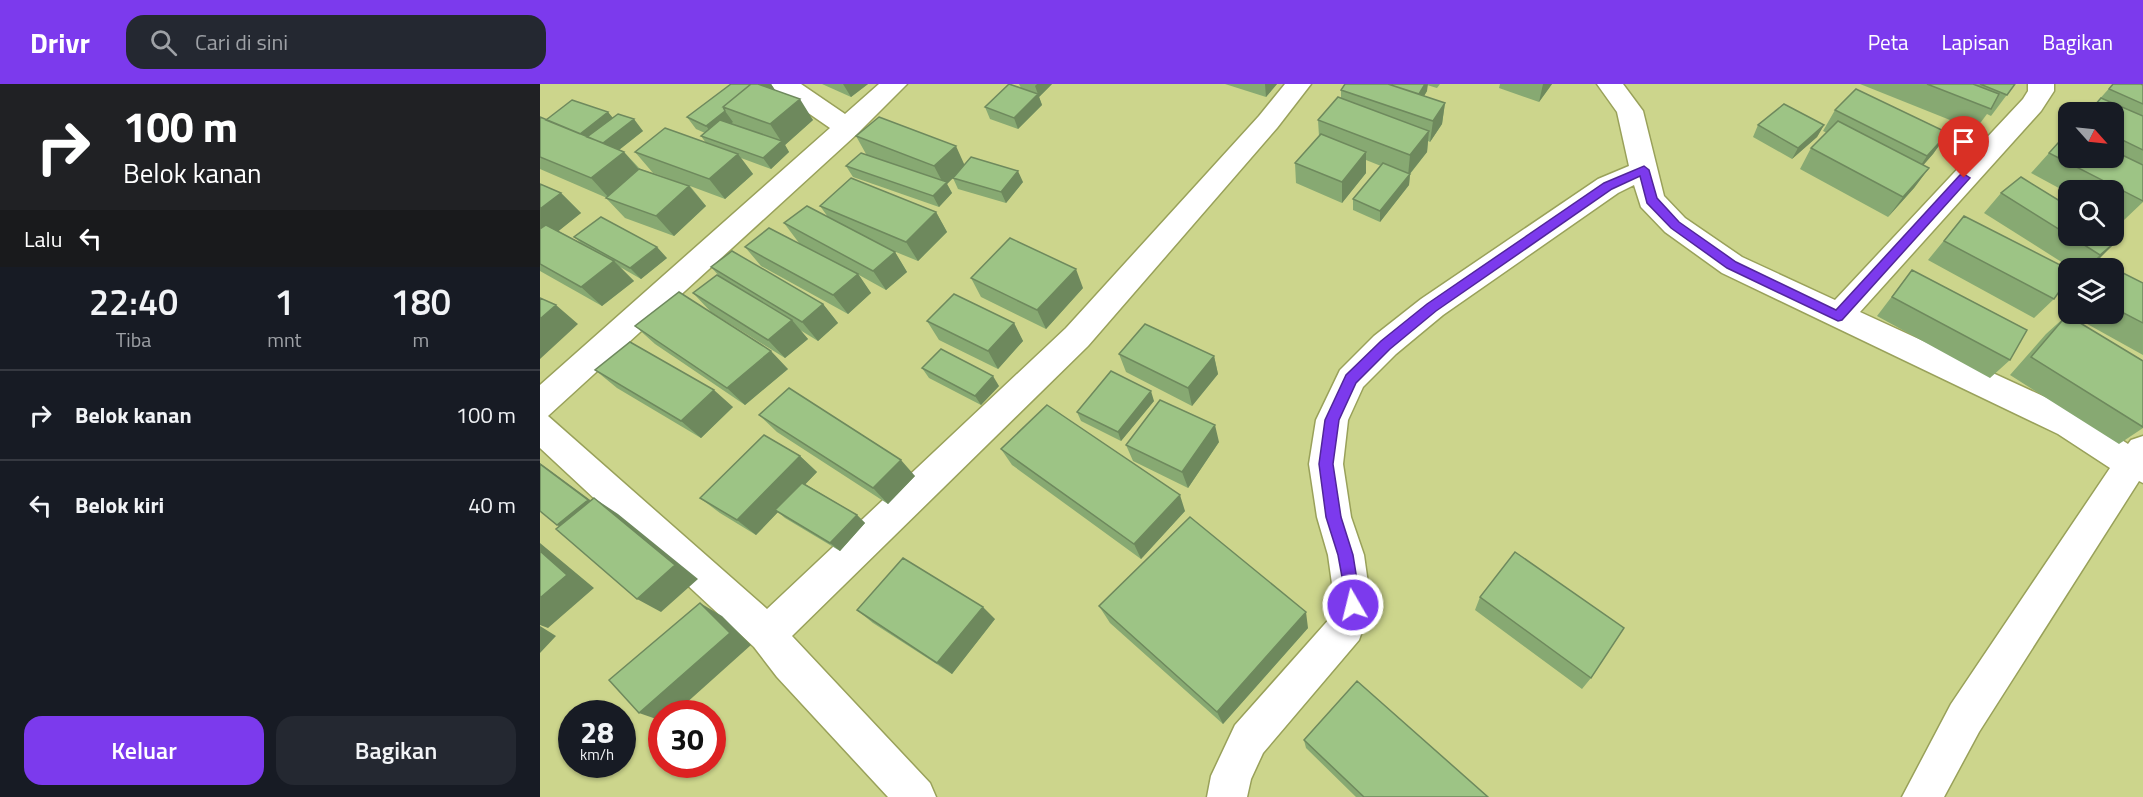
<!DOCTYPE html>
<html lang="id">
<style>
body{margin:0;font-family:"Titillium Web",sans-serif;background:#242831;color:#f1f3f6;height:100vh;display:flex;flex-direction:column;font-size:22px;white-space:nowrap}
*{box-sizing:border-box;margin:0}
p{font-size:20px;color:#9ea1a6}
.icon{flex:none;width:33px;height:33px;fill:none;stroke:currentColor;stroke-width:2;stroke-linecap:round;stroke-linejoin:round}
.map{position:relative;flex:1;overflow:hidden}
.sheet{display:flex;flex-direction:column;background:#171b24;width:540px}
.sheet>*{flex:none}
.hud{background:#202124;color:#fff;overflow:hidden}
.needle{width:39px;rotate:117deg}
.fabs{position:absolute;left:1518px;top:18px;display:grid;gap:12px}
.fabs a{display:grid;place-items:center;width:66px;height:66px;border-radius:12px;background:#171b24;box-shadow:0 2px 4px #0004;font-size:30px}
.speed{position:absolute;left:18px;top:616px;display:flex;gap:12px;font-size:30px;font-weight:700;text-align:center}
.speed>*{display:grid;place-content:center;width:78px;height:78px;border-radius:50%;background:#171b24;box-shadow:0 2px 4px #0004;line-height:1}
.speed small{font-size:15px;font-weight:400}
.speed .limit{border:9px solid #d22;background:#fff;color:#111}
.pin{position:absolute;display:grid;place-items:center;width:51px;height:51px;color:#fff;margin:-62px -26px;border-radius:50% 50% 50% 0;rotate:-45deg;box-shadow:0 0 6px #0007}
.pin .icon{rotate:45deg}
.me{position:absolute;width:66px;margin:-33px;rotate:352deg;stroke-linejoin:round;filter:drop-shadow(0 0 4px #0008)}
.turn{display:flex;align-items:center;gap:21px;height:126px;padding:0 24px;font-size:27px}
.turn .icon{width:78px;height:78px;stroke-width:2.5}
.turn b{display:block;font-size:42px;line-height:51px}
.then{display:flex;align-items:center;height:57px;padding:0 24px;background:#0003;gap:12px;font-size:22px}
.eta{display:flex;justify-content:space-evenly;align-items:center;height:102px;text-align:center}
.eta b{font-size:36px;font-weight:600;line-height:42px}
.action{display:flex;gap:12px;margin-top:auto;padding:12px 24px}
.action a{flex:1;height:69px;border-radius:18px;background:#7c3aed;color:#fff;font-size:24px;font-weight:600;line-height:69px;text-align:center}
.action a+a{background:#242831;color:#f1f3f6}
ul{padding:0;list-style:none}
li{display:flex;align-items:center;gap:18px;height:90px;padding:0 24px;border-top:2px solid #363941}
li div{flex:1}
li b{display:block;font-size:22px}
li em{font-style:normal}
header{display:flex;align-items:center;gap:36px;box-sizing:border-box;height:84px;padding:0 30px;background:#7c3aed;color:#fff}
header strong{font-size:28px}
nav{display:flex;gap:33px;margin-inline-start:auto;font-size:21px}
.search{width:420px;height:54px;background:#242831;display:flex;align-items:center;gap:15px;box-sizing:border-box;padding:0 21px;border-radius:18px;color:#9ea1a6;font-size:22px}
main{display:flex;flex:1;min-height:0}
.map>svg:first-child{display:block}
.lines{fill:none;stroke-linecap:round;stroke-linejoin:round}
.minor-casing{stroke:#99a15a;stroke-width:3}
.minor{fill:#fff;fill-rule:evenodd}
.wall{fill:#87a972}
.shaded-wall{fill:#6e895d}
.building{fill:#9dc485;stroke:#6e895d;stroke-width:1.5}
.route{fill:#7c3aed;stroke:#51269a;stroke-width:1.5}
</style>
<header>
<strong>Drivr</strong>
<div class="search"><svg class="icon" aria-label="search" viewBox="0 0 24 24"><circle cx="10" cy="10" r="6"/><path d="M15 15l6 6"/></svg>Cari di sini</div>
<nav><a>Peta</a><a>Lapisan</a><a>Bagikan</a></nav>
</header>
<main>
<section class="sheet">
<div class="hud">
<div class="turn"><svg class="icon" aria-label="right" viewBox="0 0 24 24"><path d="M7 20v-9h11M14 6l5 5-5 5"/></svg><div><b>100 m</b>Belok kanan</div></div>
<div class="then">Lalu<svg class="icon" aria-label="left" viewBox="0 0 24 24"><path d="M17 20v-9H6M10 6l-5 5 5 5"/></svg></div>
</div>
<div class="eta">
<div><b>22:40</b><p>Tiba</p></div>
<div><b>1</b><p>mnt</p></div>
<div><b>180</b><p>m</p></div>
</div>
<ul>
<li><svg class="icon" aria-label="right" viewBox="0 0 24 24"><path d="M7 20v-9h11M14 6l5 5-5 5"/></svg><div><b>Belok kanan</b></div><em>100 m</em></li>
<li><svg class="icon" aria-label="left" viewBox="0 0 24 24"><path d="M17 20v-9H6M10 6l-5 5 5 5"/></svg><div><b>Belok kiri</b></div><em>40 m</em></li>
</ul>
<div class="action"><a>Keluar</a><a>Bagikan</a></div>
</section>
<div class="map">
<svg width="1603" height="713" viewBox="0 0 1603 713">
<rect width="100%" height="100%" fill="#ccd58c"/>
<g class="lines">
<defs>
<path id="minor" d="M 231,0 L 261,0 L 305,30 L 339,0 L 367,0 L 317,50 L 8,332 L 227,525 L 526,244 L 719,32 L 745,0 L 771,0 L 737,44 L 548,262 L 252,552 L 390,699 L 396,713 L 348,713 L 237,593 L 214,563 L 0,364 L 0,301 L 290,44 L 235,6 Z
M 1057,0 L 1083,0 L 1103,27 L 1124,112 L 1145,134 L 1202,173 L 1295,216 L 1483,15 L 1488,7 L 1488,0 L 1514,0 L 1514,7 L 1501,27 L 1320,228 L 1542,330 L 1588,360 L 1591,356 L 1603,352 L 1603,399 L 1599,397 L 1439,648 L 1404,713 L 1362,713 L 1411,620 L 1570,384 L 1518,350 L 1182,189 L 1125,148 L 1101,123 L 1094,101 L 1078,109 L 903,231 L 856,270 L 823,303 L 808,336 L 803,380 L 811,433 L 824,471 L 831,521 L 819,556 L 723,669 L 711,695 L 707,713 L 667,713 L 671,692 L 695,641 L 791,533 L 795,521 L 788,471 L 777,433 L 769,380 L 776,336 L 800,286 L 834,252 L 881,215 L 1058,95 L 1089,82 L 1077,28 Z"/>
</defs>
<use href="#minor" class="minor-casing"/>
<use href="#minor" class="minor"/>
</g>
<path class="wall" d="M 191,0 L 231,0 L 234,6 L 273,36 L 245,61 L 249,68 L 231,85 L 201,74 L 213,90 L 185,115 L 150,102 L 166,122 L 134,152 L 85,134 L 66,114 L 67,114 L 0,85 L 0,33 L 6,36 L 68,28 L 72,34 L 103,47 L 79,66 L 84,68 L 100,85 L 136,97 L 113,89 L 95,68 L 166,59 L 161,52 L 165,49 L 156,45 L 147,33 Z
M 282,0 L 328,0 L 311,13 Z
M 479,0 L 512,0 L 499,13 L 502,21 L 478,45 L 450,35 L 445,23 L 481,4 Z
M 685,0 L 737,0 L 726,13 Z
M 805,0 L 900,0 L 897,4 L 887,1 L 887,7 L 884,12 L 905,19 L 902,40 L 890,58 L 888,57 L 887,68 L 870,90 L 869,101 L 840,138 L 813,126 L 813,115 L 841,82 L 826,76 L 826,89 L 802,119 L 756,99 L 755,79 L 779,52 L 778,36 L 801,14 L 801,6 Z
M 960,0 L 1012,0 L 999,18 L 959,4 Z
M 1320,0 L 1475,0 L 1451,32 L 1447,30 L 1435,46 Z
M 1573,0 L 1603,1 L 1603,118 L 1583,137 L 1574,132 L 1574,106 L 1528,106 L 1528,109 L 1491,89 L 1509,69 L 1574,74 L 1574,28 L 1548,28 Z
M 1295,26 L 1408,49 L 1393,70 L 1383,81 L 1389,84 L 1374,104 L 1348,133 L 1260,85 L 1271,64 L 1287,49 L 1283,47 Z
M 1218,41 L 1284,41 L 1277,53 L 1252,75 L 1213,53 Z
M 316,52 L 424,81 L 483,98 L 466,119 L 418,105 L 413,94 L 407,100 L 412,109 L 399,123 L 313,93 L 306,82 L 326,70 Z
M 0,100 L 21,109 L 41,129 L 18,147 L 41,159 L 34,153 L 127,174 L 101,195 L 80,183 L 94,197 L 62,222 L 0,187 Z
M 1461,109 L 1528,122 L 1528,152 L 1574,152 L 1560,174 L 1547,184 L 1531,184 L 1444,129 Z
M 280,122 L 396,128 L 407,148 L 378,177 L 351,166 L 355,168 L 367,188 L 346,206 L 319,191 L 331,209 L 308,230 L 221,182 L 205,163 L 259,159 L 244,139 L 288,133 Z
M 1424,132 L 1514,215 L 1494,234 L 1388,176 Z
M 171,183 L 283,220 L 298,239 L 278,257 L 260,246 L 268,255 L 245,274 L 171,228 L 153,209 L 180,193 Z
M 1372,186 L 1470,276 L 1450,294 L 1337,232 Z
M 1581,188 L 1603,199 L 1603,271 L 1540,236 L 1544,230 L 1574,230 L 1574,195 Z
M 431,194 L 543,204 L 506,245 L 441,213 Z
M 1527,231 L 1603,277 L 1603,344 L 1579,360 L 1470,291 L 1506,250 Z
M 387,237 L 474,239 L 483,257 L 458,285 L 399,256 Z
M 95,242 L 248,285 L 205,321 L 115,260 Z
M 579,270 L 674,272 L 678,290 L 652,322 L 586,288 Z
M 382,284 L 459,302 L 441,321 L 389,294 Z
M 55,286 L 193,323 L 161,354 L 77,304 Z
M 614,317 L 581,357 L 541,337 L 537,328 Z
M 219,331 L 375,392 L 348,420 L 237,348 Z
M 679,358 L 648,404 L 593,377 L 586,361 Z
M 461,365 L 645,427 L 601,475 L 472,381 Z
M 260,372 L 277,388 L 265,400 L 317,431 L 325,439 L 300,467 L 245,434 L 238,428 L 216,451 L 180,429 L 160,414 Z
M 940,513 L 1051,594 L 1042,605 L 935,526 Z
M 559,522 L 768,544 L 683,640 L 570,539 Z
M 317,526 L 455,535 L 412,590 L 333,539 Z
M 764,656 L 948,713 L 816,713 L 766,664 Z"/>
<path class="shaded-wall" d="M 220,0 L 231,0 L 235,6 L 203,30 Z
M 303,0 L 328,0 L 311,13 Z
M 497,0 L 512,0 L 499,13 L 495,2 Z
M 725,0 L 737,0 L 726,13 Z
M 885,0 L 888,0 L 887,7 L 878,22 L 879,10 Z
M 1003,0 L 1012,0 L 999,18 Z
M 498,10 L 502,21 L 478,45 L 474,34 Z
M 260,15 L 273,36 L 245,61 L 249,68 L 231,85 L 223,74 L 241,57 L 230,40 Z
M 905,19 L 902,40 L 890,58 L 893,37 Z
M 185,27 L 193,38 L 175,53 L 166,42 Z
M 68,28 L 78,40 L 53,59 L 39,51 Z
M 94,35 L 103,47 L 70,73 L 60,61 Z
M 1284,41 L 1277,53 L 1252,75 L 1258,64 Z
M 889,47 L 887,68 L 868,92 L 870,71 Z
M 1408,49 L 1393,70 L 1373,93 L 1387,72 Z
M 416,62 L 425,82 L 407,100 L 412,109 L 399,123 L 393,112 L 404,101 L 394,82 Z
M 84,68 L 102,89 L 70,115 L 51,94 Z
M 826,68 L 826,89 L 802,119 L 802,98 Z
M 198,70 L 213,90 L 185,115 L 169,95 Z
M 1389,84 L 1374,104 L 1348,133 L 1363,113 Z
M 478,87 L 483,98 L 466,119 L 461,108 Z
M 870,90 L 869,101 L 840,138 L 840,127 Z
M 149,102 L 166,122 L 134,152 L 116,132 Z
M 21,109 L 41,129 L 0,162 L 0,125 Z
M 396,128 L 407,148 L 378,177 L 366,158 Z
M 1580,154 L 1560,174 L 1546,184 L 1560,171 Z
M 117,163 L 127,174 L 101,195 L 90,184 Z
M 355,168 L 367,188 L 346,206 L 333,187 Z
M 74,177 L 94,197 L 62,222 L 41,203 Z
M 536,185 L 543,204 L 506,245 L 497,226 Z
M 318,190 L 331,209 L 308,230 L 293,211 Z
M 283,220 L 298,239 L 278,257 L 262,238 Z
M 16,221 L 38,240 L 0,275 L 0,235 Z
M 252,236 L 268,255 L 245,274 L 228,256 Z
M 474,239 L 483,257 L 458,285 L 448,267 Z
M 231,267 L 248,285 L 205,321 L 187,304 Z
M 674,272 L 678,290 L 652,322 L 648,304 Z
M 453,292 L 459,302 L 441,321 L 435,312 Z
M 174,306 L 193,323 L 161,354 L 141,337 Z
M 611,307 L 614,317 L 581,357 L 578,348 Z
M 675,341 L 679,358 L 648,404 L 642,388 Z
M 260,372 L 277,388 L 239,428 L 235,426 L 238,428 L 216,451 L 197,436 Z
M 361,376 L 375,392 L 348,420 L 333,404 Z
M 0,379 L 11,387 L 61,424 L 31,449 L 17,441 Z
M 640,411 L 645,427 L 601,475 L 594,460 Z
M 54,414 L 78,430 L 158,495 L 121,528 L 97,515 Z
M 317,431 L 325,439 L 300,467 L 290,459 Z
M 0,459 L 54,504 L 8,544 L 0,541 Z
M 160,519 L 182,532 L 211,561 L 134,630 L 122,630 L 122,637 L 99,629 Z
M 443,523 L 455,535 L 412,590 L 397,579 Z
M 766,528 L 768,544 L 683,640 L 677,628 Z
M 0,542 L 16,552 L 0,569 Z"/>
<path class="building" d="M 191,0 L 211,0 L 183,23 L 185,27 L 166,42 L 147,33 Z
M 211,0 L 218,0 L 260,15 L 230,40 L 183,23 Z
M 469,0 L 498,10 L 474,34 L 445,23 Z
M 805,0 L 848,0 L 905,19 L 893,37 L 801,6 Z
M 848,0 L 885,0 L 879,10 Z
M 1387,0 L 1433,0 L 1459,10 L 1451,25 Z
M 1440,0 L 1475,0 L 1467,11 Z
M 1573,0 L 1601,0 L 1603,1 L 1603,20 L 1569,5 Z
M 1316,5 L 1408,49 L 1387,72 L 1295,26 Z
M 798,13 L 889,47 L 870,71 L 778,36 Z
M 1561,14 L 1603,32 L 1603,66 L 1574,52 L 1574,28 L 1549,28 Z
M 32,16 L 68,28 L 40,50 L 6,36 Z
M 1244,20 L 1284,41 L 1258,64 L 1218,41 Z
M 78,30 L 94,35 L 63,59 L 47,53 Z
M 0,33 L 84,68 L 51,94 L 0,73 Z
M 339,33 L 416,62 L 394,82 L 316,52 Z
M 180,36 L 242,57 L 223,74 L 161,52 Z
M 1298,37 L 1389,84 L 1363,113 L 1271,64 Z
M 125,44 L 198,70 L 169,95 L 95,68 Z
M 1528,48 L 1528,74 L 1574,74 L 1574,67 L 1603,81 L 1603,117 L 1509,69 Z
M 781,50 L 826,68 L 802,98 L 755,79 Z
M 321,69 L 407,98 L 393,112 L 306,82 Z
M 431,73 L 478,87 L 461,108 L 413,94 Z
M 843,79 L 870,90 L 840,127 L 813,115 Z
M 99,85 L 149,102 L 116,132 L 66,114 Z
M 1481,93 L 1528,122 L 1528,151 L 1461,109 Z
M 311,94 L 396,128 L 366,158 L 280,122 Z
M 0,100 L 21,109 L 0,125 Z
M 267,122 L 355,168 L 333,187 L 244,139 Z
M 1424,132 L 1528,185 L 1528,195 L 1514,215 L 1404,157 Z
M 61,133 L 117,163 L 90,184 L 34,153 Z
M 6,141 L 74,177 L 41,203 L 0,180 L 0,145 Z
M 229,144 L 318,190 L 293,211 L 205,163 Z
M 1574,150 L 1580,154 L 1560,171 L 1530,152 L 1574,152 Z
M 470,154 L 536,185 L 497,226 L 431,194 Z
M 192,167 L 283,220 L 262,238 L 171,183 Z
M 1372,186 L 1487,246 L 1470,276 L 1352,213 Z
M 1581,188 L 1603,199 L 1603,239 L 1574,224 L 1574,199 Z
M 177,191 L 252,236 L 228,256 L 153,209 Z
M 139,208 L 231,267 L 187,304 L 95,242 Z
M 414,210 L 474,239 L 448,267 L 387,237 Z
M 0,214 L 16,221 L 0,235 Z
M 1527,231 L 1603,277 L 1603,343 L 1491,273 Z
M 605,240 L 674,272 L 648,304 L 579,270 Z
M 90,258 L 174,306 L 141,337 L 55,286 Z
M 401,265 L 453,292 L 435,312 L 382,284 Z
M 571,287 L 611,307 L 578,348 L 537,328 Z
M 249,304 L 361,376 L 333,404 L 219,331 Z
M 620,316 L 675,341 L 642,388 L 586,361 Z
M 507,321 L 640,411 L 594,460 L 461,365 Z
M 224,351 L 260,372 L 197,436 L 160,414 Z
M 0,380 L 48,416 L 17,441 L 0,427 Z
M 262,399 L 317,431 L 290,459 L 235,426 Z
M 54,414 L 135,481 L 97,515 L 16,445 Z
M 650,433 L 766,528 L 677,628 L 559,522 Z
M 0,467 L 27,491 L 0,514 Z
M 975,468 L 1084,544 L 1051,594 L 940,513 Z
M 363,474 L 443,523 L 397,579 L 317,526 Z
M 160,519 L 190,549 L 99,629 L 69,596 Z
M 817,597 L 948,713 L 824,713 L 764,656 Z"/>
<path class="route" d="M 1104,82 L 1109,86 L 1117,114 L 1139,138 L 1196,178 L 1296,226 L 1420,91 L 1424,90 L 1430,94 L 1302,236 L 1298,237 L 1187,184 L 1131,144 L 1107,119 L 1100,92 L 1072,105 L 896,227 L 850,265 L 816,299 L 799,336 L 793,380 L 801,433 L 813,471 L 821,521 L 818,526 L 813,528 L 808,526 L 798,471 L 786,433 L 779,380 L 785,336 L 806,291 L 841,257 L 887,220 L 1064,99 Z"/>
</svg>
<div class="fabs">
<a><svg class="needle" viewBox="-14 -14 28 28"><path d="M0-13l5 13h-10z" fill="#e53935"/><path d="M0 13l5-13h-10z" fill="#9ea1a6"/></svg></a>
<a><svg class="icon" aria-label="search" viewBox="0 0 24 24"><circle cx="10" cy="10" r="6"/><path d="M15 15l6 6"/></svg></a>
<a><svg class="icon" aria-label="layers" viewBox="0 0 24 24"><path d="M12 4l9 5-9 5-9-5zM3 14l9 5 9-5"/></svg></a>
</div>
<div class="speed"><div>28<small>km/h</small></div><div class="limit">30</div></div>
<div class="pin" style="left:1424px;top:94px;background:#d93025"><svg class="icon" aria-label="arrive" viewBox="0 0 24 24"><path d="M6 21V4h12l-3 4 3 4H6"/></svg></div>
<svg class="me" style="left:813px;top:521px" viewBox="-20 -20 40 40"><circle r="17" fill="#7c3aed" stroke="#fff" stroke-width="3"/><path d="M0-11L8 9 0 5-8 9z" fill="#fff"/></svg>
</div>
</main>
